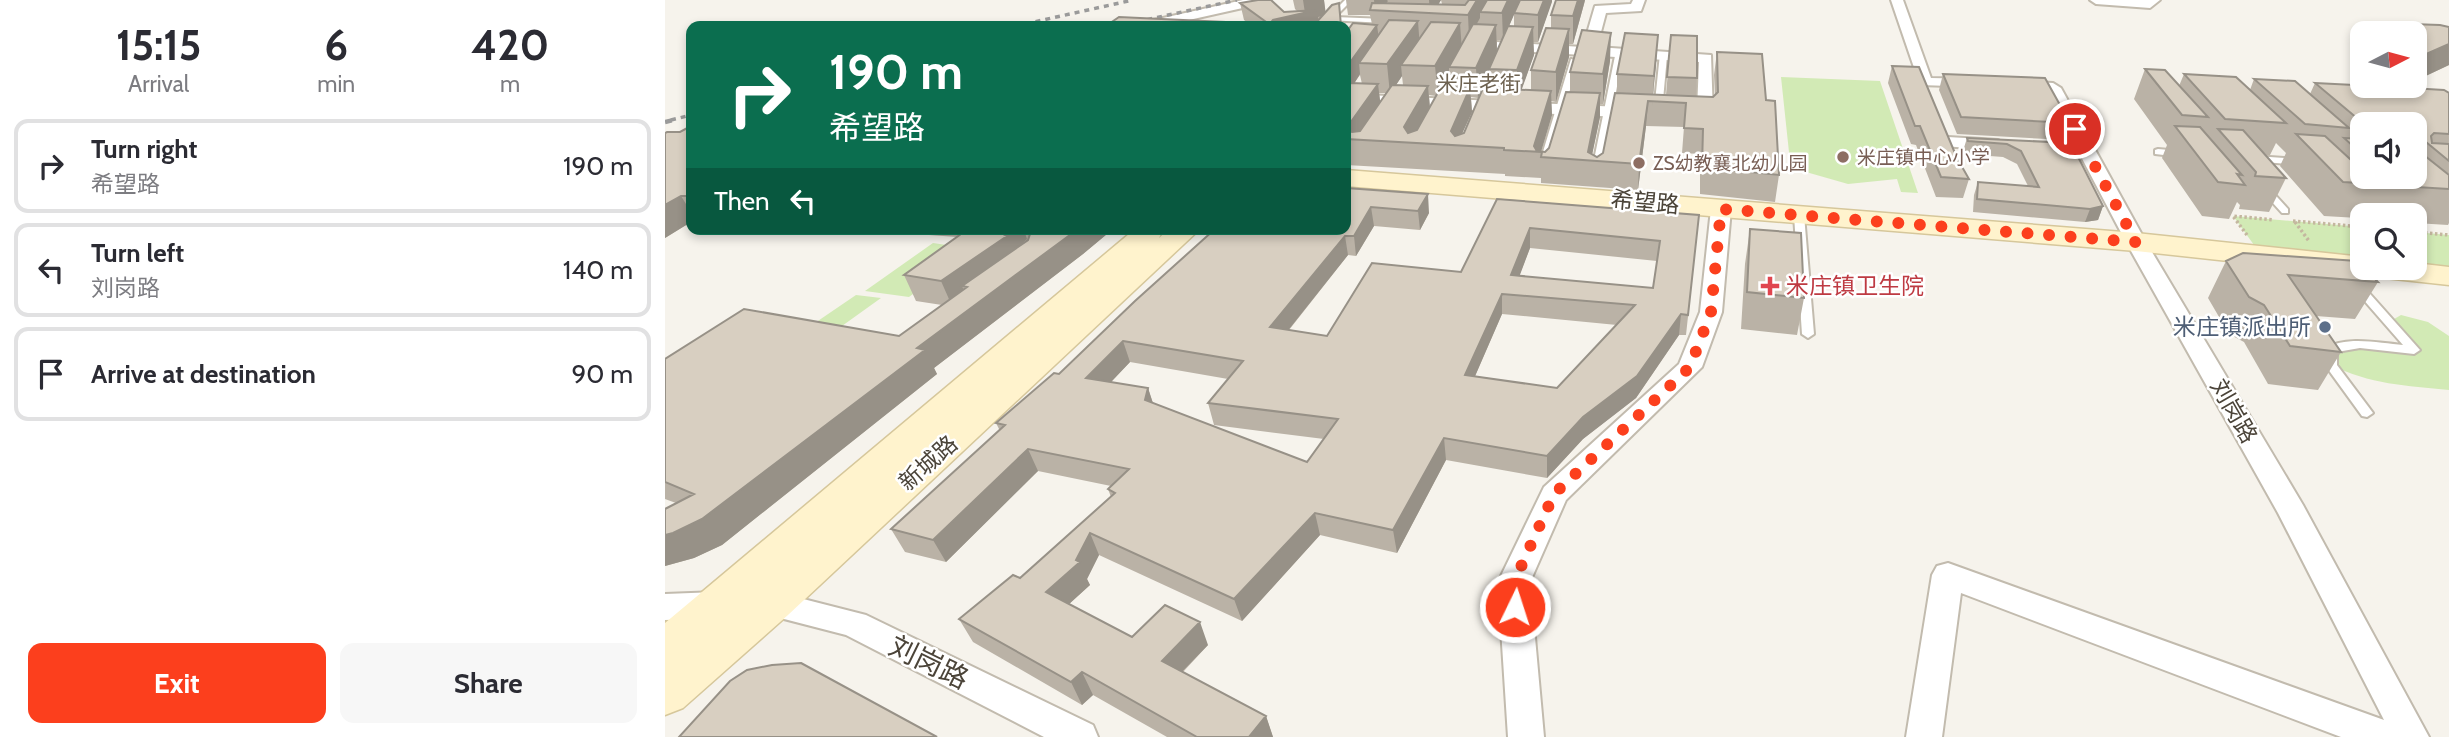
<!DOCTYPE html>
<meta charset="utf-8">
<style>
body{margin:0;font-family:Cabin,"Noto Sans SC",sans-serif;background:#f7f7f7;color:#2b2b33;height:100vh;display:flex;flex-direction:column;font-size:26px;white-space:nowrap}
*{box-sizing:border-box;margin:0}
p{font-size:23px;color:#7c7c81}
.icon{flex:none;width:38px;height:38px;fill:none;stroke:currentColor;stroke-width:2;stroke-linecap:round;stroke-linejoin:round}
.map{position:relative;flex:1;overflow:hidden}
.drawer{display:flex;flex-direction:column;background:#fff;width:665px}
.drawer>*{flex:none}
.guide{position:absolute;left:21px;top:21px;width:665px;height:214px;border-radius:14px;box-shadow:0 4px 10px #0003;background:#0b6e4f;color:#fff;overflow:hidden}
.needle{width:46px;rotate:84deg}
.buttons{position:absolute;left:1685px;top:21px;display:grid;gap:14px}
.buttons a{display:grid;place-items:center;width:77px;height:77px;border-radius:14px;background:#fff;box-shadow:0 4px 10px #0003;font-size:35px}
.pin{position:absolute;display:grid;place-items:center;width:60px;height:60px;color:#fff;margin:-30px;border:4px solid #fff;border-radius:50%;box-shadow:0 2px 7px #0007}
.me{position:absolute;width:77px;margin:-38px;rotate:4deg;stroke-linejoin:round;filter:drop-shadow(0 0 5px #0008)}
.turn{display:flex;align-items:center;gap:24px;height:147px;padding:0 28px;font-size:32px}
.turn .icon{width:91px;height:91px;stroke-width:2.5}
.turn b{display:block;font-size:49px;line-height:60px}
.then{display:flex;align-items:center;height:66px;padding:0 28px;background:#0003;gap:14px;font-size:26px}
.eta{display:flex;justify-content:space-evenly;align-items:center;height:119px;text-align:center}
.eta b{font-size:42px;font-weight:700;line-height:49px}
.button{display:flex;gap:14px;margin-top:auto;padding:14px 28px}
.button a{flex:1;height:80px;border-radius:14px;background:#fc3f1d;color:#fff;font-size:28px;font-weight:700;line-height:80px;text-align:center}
.button a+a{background:#f7f7f7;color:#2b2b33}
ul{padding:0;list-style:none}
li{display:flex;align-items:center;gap:21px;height:94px;margin:0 14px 10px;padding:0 14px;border:4px solid #e1e1e2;border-radius:14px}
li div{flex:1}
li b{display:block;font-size:26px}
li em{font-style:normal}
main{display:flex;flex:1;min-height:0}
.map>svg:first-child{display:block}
.green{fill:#d2eab5}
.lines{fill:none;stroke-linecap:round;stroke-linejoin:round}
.lane-casing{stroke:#c2bbae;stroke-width:4}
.street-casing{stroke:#c2bbae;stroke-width:4}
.secondary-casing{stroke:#d6c79b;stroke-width:3}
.path{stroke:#c4b79f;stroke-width:3.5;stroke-dasharray:2.5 2.5;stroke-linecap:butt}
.lane{fill:#fff;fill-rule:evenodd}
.street{fill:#fff;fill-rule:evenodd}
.secondary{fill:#fff3cd;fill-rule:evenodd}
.rail-far1{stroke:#9a9a9a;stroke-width:3.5;stroke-dasharray:5 5;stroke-linecap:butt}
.rail{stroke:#9a9a9a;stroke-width:4.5;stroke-dasharray:7 7;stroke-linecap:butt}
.wall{fill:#bab2a6;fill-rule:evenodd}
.shaded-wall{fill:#979187}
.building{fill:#d8cfc1;stroke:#979187;stroke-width:2;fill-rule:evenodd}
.route{stroke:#fc3f1d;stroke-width:12;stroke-dasharray:0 21.6}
.education-dot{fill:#8d6e63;stroke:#fff;stroke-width:2.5}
.health-dot{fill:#e0444e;stroke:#fff;stroke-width:2.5}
.service-dot{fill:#5c6f8a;stroke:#fff;stroke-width:2.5}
.labels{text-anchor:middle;stroke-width:5;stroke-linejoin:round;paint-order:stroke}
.far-education-label{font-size:19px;fill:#785e54;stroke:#fff;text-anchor:start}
.far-neighbourhood-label{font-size:21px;fill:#6e6250;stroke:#fff}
.street-label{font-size:23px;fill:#4b4439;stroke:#fff}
.health-label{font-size:23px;fill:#be3a42;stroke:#fff;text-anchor:start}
.service-label{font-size:23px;fill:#4e5e75;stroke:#fff;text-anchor:end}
.near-street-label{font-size:28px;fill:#4b4439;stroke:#fff}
</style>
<main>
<section class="drawer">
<div class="eta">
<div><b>15:15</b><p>Arrival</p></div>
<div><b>6</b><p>min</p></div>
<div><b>420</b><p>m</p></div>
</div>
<ul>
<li><svg class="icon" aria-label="right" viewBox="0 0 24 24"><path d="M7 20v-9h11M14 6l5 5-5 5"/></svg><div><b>Turn right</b><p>希望路</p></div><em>190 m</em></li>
<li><svg class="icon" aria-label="left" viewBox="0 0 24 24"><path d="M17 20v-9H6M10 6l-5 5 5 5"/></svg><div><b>Turn left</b><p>刘岗路</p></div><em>140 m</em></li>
<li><svg class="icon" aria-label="arrive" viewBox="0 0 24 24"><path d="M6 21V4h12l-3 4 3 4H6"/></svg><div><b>Arrive at destination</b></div><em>90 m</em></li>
</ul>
<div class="button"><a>Exit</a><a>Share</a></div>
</section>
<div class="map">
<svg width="1784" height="737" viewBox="0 0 1784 737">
<rect width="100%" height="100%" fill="#f6f3ec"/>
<path class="green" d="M 1116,77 L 1215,81 L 1253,193 L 1236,192 L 1232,179 L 1183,184 L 1141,172 L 1126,171 Z
M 1568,216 L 1697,227 L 1697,266 L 1597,256 Z
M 1750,232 L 1784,235 L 1784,276 L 1710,268 L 1750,268 Z
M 268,243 L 309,249 L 244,297 L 200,291 Z
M 191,295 L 216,298 L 170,331 L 144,327 Z
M 1736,315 L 1763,322 L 1784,336 L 1784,390 C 1742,386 1704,384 1666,365 L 1666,349 L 1683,345 L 1748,350 L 1724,322 Z"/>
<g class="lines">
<defs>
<path id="lane" d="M 680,0 L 687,0 L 670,17 L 720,19 L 723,21 L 720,23 L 662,20 L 662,18 Z
M 951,51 L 958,53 L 937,170 L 932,173 L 927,170 Z
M 995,54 L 1002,56 L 997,111 L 993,113 L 989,111 Z
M 906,59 L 913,61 L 884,165 L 882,167 L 876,167 L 874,165 Z
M 1493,149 L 1516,151 L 1520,154 L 1516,157 L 1490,154 L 1490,150 Z
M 1590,156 L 1634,159 L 1638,162 L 1634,165 L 1587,161 L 1586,159 Z
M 1600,186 L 1603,187 L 1623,209 L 1623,213 L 1617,213 L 1597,191 L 1595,189 Z
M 1134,212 L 1139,215 L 1149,334 L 1143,338 L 1137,334 L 1129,215 Z
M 1694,285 L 1698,286 L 1755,350 L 1749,354 L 1695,348 L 1672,352 L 1672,365 L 1708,413 L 1702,417 L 1697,416 L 1660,365 L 1660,349 C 1679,335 1716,343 1738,345 L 1690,290 L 1689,288 Z"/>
<path id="street" d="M 578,0 L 601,0 L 600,3 L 497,26 L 473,26 L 480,22 Z
M 968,0 L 980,0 L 976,11 L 941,13 L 932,47 L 1046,55 L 1048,116 L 1046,119 L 1028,120 L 1020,115 L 1022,112 L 1032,110 L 1034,62 L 798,48 L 791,44 L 798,40 L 918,47 L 930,6 L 966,4 Z
M 1226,0 L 1238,0 L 1266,78 L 1310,79 L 1318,84 L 1315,87 L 1255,85 Z
M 1425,0 L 1495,0 L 1485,8 L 1431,4 Z
M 1353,81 L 1388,83 L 1396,88 L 1481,242 L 1638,505 L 1764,737 L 1676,737 L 1296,593 L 1277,737 L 1241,737 L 1267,575 L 1272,566 L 1283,563 L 1719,720 L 1613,513 L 1461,242 L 1382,92 L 1348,89 L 1345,86 Z
M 681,94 L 977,108 L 985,113 L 977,118 L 681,104 Z
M 1283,137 L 1333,140 L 1342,145 L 1333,150 L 1277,146 L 1274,142 L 1277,138 Z
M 1056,203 L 1066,209 L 1057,312 L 1037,367 L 901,500 L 865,582 L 879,737 L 843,737 L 833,582 L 879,487 L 1014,364 L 1035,312 L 1046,209 Z
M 99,589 L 201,615 L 428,725 L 433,737 L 379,737 L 181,635 L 88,611 L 83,602 L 88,593 Z
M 52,592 L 63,596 L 68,605 L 63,614 L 52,618 L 0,620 L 0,594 Z"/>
<path id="secondary" d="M 681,170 L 1471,233 L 1698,257 L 1698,268 L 1750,268 L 1750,263 L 1784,267 L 1784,285 L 1471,251 L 681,186 Z
M 470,229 L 493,229 L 496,234 L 494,238 L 504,229 L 535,229 L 123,615 L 18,708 L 0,715 L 0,623 Z"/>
</defs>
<use href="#lane" class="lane-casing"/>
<use href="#street" class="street-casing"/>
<use href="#secondary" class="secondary-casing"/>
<path class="path" d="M 1628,221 L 1698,227
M 1630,222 L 1644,241
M 1750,232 L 1784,235
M 1582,235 L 1568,216 L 1609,220"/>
<use href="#lane" class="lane"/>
<use href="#street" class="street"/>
<use href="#secondary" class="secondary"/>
<path class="rail-far1" d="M 351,26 L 468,0
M 453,26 L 572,0
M 6,120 L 26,115"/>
<path class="rail" d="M 0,122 L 13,119"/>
</g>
<path class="wall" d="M 628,0 L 659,0 L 660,12 L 677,26 L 583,23 L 579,20 L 575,3 L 619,12 L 632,11 L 630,9 Z
M 681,0 L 776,0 L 773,4 L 777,4 L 776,0 L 887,0 L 873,42 L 868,42 L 869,55 L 856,90 L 866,90 L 866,70 L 886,28 L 886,15 L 891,0 L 920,0 L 919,4 L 908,44 L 904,44 L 904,57 L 891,102 L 886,101 L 887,115 L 876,151 L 880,152 L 884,148 L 905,92 L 905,72 L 945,61 L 938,104 L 935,104 L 935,117 L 927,154 L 932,157 L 938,153 L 952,94 L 952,74 L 993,35 L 988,95 L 1001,95 L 1006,35 L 1032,78 L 1031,97 L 1048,97 L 1050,95 L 1049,75 L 1052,52 L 1101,100 L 1114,175 L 1110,202 L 1035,194 L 1035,154 L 1017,153 L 1019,127 L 981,126 L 973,190 L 876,183 L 876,178 L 840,176 L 840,174 L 681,165 L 681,31 L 707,24 L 705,15 L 683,15 ZM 849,14 L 849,26 L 844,26 ZM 832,40 L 837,40 L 832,51 ZM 824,71 L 825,89 L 799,133 L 797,133 L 807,112 L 806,97 L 813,98 ZM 695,75 L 697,84 L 689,83 ZM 784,75 L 785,87 L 778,87 ZM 737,76 L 738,85 L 731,85 ZM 714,93 L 721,93 L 715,102 ZM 764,95 L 771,96 L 765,107 Z
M 1716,23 L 1784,27 L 1784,65 L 1750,81 L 1750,33 L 1711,33 Z
M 1227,66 L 1292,158 L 1304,179 L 1298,198 L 1271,197 L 1251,145 L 1246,144 L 1223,83 Z
M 1480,69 L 1514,86 L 1519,74 L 1585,90 L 1589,79 L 1645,94 L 1650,83 L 1723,96 L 1724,96 L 1729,87 L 1784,93 L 1784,223 L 1783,225 L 1750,223 L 1750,215 L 1700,215 L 1703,211 L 1699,207 L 1693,218 L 1659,216 L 1615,166 L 1621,153 L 1611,143 L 1605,155 L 1600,155 L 1621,178 L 1604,212 L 1574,209 L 1575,205 L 1572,202 L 1564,219 L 1537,216 L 1497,158 L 1502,145 L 1469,99 ZM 1698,124 L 1750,124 L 1750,177 L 1698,177 Z
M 1278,74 L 1405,123 L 1400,140 L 1292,134 L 1274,90 Z
M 26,126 L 26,222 L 0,238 L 0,133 L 15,132 Z
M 1302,138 L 1406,143 L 1438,206 L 1433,220 L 1420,222 L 1308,212 L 1309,195 L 1313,182 L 1363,186 L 1352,164 L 1338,157 L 1299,154 L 1298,151 Z
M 681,188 L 764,213 L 755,230 L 709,226 L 691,256 L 683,255 L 624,330 L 662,336 L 796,272 L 832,199 L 1034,215 L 1021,335 L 1014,335 L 971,398 L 918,439 L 882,478 L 781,460 L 732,553 L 655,535 L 577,621 L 434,555 L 422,579 L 425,585 L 404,604 L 467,637 L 543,645 L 518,672 L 601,716 L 608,737 L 502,737 L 428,695 L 417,705 L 308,642 L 294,619 L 355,578 L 446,497 L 443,489 L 446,486 L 373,471 L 281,562 L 240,552 L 226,529 L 335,431 L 331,423 L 394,374 ZM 865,248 L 992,261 L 988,288 L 854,276 ZM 837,314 L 952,325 L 892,388 L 810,376 ZM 465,362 L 563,379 L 543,403 L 549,425 L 659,439 L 642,462 L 488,403 L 483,388 L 446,382 Z
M 248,229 L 373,229 L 371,231 L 373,233 L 378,229 L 448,229 L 418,254 L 269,368 L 272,374 L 57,545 L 29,558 L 0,566 L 0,509 L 11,503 L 0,499 L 0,359 L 234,336 L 277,305 L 251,301 L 239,275 L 292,237 L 250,234 Z
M 1085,229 L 1139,298 L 1132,335 L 1076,329 L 1080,264 Z
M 1561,261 L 1713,282 L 1690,319 L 1651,316 L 1676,352 L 1653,390 L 1603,384 L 1579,342 L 1564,334 L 1543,298 Z"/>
<path class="shaded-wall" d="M 638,0 L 659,0 L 661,15 L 653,17 L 654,26 L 603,26 L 608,20 L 640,13 Z
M 709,0 L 722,0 L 723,1 L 715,11 L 710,11 Z
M 764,0 L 776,0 L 768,14 L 765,14 Z
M 812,0 L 825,0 L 815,12 L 815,18 L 804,38 L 803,15 Z
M 843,0 L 855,0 L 855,1 L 838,40 L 837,13 Z
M 879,0 L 887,0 L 887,2 L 873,42 L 873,15 Z
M 913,0 L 920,0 L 919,4 L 908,44 L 908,16 Z
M 753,21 L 755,49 L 736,65 L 737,76 L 725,94 L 722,64 Z
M 795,23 L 797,51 L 784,67 L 784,75 L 773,96 L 770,66 Z
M 712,25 L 715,47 L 694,63 L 695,74 L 684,92 L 681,93 L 681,68 Z
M 831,25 L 832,53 L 824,69 L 824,71 L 813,98 L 811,68 Z
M 868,27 L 869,55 L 853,100 L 852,70 Z
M 904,29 L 904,57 L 891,102 L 891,72 Z
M 946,33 L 945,61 L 938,104 L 938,74 Z
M 993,35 L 991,63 L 987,106 L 989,76 Z
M 1784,44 L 1784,65 L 1750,81 L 1750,71 L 1759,55 Z
M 713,84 L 716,108 L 695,140 L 685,140 L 683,126 Z
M 763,86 L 765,110 L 747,143 L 739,127 Z
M 805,88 L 807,112 L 792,145 L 786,131 Z
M 886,91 L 887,115 L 876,152 L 869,151 L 869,146 Z
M 935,93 L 935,117 L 926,160 L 923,152 Z
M 983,101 L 981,126 L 973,190 L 974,164 Z
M 763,194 L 764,213 L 755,230 L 753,211 Z
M 16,196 L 26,212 L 26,222 L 0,238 L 0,205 Z
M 1438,206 L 1433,220 L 1420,222 L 1425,209 Z
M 706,207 L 709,226 L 691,256 L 689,236 Z
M 865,228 L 865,248 L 847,296 L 846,275 Z
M 337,229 L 373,229 L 365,236 L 359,230 L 362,239 L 348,252 L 302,287 L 297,286 L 301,296 L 287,306 L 276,281 L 336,233 Z
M 413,229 L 448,229 L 418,254 L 269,368 L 272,374 L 57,545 L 29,558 L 0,566 L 0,535 Z
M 680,236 L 683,255 L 609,348 L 605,327 Z
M 837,294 L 837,314 L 801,397 L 800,375 Z
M 1016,314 L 1014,335 L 971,398 L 918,439 L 882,478 L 882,456 Z
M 458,341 L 465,362 L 429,400 L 421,378 Z
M 483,388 L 490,410 L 480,400 Z
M 779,438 L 781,460 L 732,553 L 728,530 Z
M 363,449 L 373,471 L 281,562 L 268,540 Z
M 650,513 L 655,535 L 577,621 L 569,599 Z
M 425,533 L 434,555 L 422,579 L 425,585 L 392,615 L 381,592 L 411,560 Z
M 535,622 L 543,645 L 506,683 L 497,661 Z
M 417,672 L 428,695 L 417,705 L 406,682 Z
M 601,716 L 608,737 L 584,737 Z"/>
<path class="building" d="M 593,0 L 606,0 L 619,12 L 652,10 L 608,20 L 603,26 L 441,26 L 454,17 L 604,24 L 575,3 Z
M 804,0 L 812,0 L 803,15 L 705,10 L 707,3 L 800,5 Z
M 822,0 L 843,0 L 837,13 L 815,12 Z
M 855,0 L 879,0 L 873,15 L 849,13 Z
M 891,0 L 913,0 L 908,16 L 886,15 Z
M 674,3 L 676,26 L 648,26 L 667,5 Z
M 724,20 L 753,21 L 722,64 L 694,63 Z
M 766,22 L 795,23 L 770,66 L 736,65 Z
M 688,23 L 712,25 L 681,68 L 681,31 L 683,30 Z
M 1716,23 L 1775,25 L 1784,27 L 1784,44 L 1759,55 L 1750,49 L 1750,33 L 1733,33 Z
M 808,24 L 831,25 L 811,68 L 784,67 Z
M 843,26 L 868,27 L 852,70 L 824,69 Z
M 881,28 L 904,29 L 891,72 L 866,70 Z
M 917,30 L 946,33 L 938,74 L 905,72 Z
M 960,33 L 993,35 L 989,76 L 952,74 Z
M 1006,35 L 1032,36 L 1032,78 L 1002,77 Z
M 1052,52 L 1097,54 L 1101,100 L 1110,101 L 1114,175 L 1037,167 L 1038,129 L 1019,128 L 1021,103 L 983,101 L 974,164 L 876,157 L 877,152 L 839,150 L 839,148 L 681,139 L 681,85 L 685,83 L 713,84 L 683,126 L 687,132 L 695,131 L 727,85 L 763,86 L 739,127 L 743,133 L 752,130 L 776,87 L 805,88 L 786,131 L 790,136 L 799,133 L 818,88 L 886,91 L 869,146 L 872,151 L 880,152 L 884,148 L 901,92 L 935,93 L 923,152 L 932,157 L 938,153 L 950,93 L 1048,97 L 1053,92 Z
M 1227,66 L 1254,67 L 1292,158 L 1304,179 L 1276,177 L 1255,126 L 1250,126 Z
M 1480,69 L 1500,70 L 1543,117 L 1517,115 Z
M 1278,74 L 1380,78 L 1405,123 L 1296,117 Z
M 1519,74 L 1571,77 L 1621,123 L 1560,119 Z
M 1589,79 L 1630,81 L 1684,128 L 1640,124 Z
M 1650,83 L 1709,86 L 1723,96 L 1734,95 L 1729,87 L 1779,90 L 1784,93 L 1784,134 L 1769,133 L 1766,136 L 1767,143 L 1784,144 L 1784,161 L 1761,142 L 1750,142 L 1750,124 L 1699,124 Z
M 26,126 L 26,196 L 16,196 L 0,205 L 0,133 L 2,132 L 15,132 Z
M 1510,126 L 1535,127 L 1577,175 L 1572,174 L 1580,185 L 1553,182 Z
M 1553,129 L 1578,130 L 1621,178 L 1590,176 L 1591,172 Z
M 1631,134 L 1660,136 L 1698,171 L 1698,177 L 1704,177 L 1712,184 L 1678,182 Z
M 1302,138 L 1406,143 L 1438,206 L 1425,209 L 1312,199 L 1313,182 L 1374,187 L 1356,151 L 1342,144 L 1303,141 Z
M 1679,138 L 1698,139 L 1698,155 Z
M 1750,148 L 1784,175 L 1784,189 L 1718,185 L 1725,182 L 1724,179 L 1722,177 L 1750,177 Z
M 681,188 L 763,194 L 753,211 L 706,207 L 689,236 L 680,236 L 605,327 L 662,336 L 707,263 L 796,272 L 832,199 L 1034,215 L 1023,315 L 1016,314 L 972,376 L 918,417 L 882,456 L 779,438 L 728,530 L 650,513 L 569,599 L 425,533 L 411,560 L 415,562 L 381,592 L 467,637 L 500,605 L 535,622 L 497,661 L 601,716 L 584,737 L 532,737 L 417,672 L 406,682 L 294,619 L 348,575 L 355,578 L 450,493 L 443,489 L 464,469 L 363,449 L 268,540 L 226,529 L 340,425 L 331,423 L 389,373 L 394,374 L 470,301 L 550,229 L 681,229 ZM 865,228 L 995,241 L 988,288 L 846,275 ZM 837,294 L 970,305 L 892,388 L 800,375 ZM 458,341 L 578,361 L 543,403 L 673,419 L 642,462 L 480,400 L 483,388 L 421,378 Z
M 303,229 L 337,229 L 336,233 L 342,236 L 276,281 L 239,275 Z
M 361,229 L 370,229 L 373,233 L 378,229 L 413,229 L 252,348 L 260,350 L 37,519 L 8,533 L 0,535 L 0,509 L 29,494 L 0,482 L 0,359 L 79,309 L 234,336 L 302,287 L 297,286 L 363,240 L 365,234 L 359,230 Z
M 1085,229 L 1136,233 L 1139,298 L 1082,292 Z
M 1578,253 L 1692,261 L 1698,266 L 1698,268 L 1699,268 L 1713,282 L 1623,275 L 1676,352 L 1625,346 L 1599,305 L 1584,297 L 1561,261 Z
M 136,663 L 272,737 L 14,737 L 65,681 L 82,670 L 107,665 Z"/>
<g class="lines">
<path class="route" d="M 850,607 L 849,582 L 889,494 L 1025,367 L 1046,312 L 1056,209 L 1471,242 L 1410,129"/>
</g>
<g class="education-dot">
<circle cx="1178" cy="157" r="7"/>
<circle cx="974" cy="163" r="7"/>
</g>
<path class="health-dot" d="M1101.5 275.5h7v7h7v7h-7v7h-7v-7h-7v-7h7z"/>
<circle class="service-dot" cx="1660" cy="327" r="7"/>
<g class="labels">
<g class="far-education-label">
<text x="1192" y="164">米庄镇中心小学</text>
<text x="988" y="170">ZS幼教襄北幼儿园</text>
</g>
<g class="far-neighbourhood-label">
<text x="814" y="91">米庄老街</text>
</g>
<g class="street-label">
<text transform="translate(980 202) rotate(5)" y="8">希望路</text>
<text transform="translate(1569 411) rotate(60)" y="8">刘岗路</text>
<text transform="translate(263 463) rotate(-42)" y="8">新城路</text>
</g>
<g class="health-label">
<text x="1121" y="294">米庄镇卫生院</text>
</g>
<g class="service-label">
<text x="1646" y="335">米庄镇派出所</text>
</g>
<g class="near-street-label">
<text transform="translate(264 662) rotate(26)" y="10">刘岗路</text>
</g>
</g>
</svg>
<div class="buttons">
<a><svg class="needle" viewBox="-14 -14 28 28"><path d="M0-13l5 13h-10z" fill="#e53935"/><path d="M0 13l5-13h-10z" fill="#7c7c81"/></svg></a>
<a><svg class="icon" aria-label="sound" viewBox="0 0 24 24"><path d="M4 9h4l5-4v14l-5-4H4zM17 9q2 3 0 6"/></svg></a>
<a><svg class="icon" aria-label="search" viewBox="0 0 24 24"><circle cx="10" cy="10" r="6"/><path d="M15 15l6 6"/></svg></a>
</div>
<div class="pin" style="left:1410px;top:129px;background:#d93025"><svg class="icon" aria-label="arrive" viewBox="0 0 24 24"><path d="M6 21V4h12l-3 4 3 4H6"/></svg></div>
<svg class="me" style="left:850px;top:607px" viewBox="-20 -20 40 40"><circle r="17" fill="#fc3f1d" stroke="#fff" stroke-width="3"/><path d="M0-11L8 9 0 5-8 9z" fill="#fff"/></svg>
<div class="guide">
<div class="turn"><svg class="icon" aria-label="right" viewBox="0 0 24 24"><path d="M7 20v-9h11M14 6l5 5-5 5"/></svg><div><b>190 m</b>希望路</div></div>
<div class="then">Then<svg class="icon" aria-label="left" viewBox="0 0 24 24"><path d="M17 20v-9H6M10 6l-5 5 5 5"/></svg></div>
</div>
</div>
</main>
